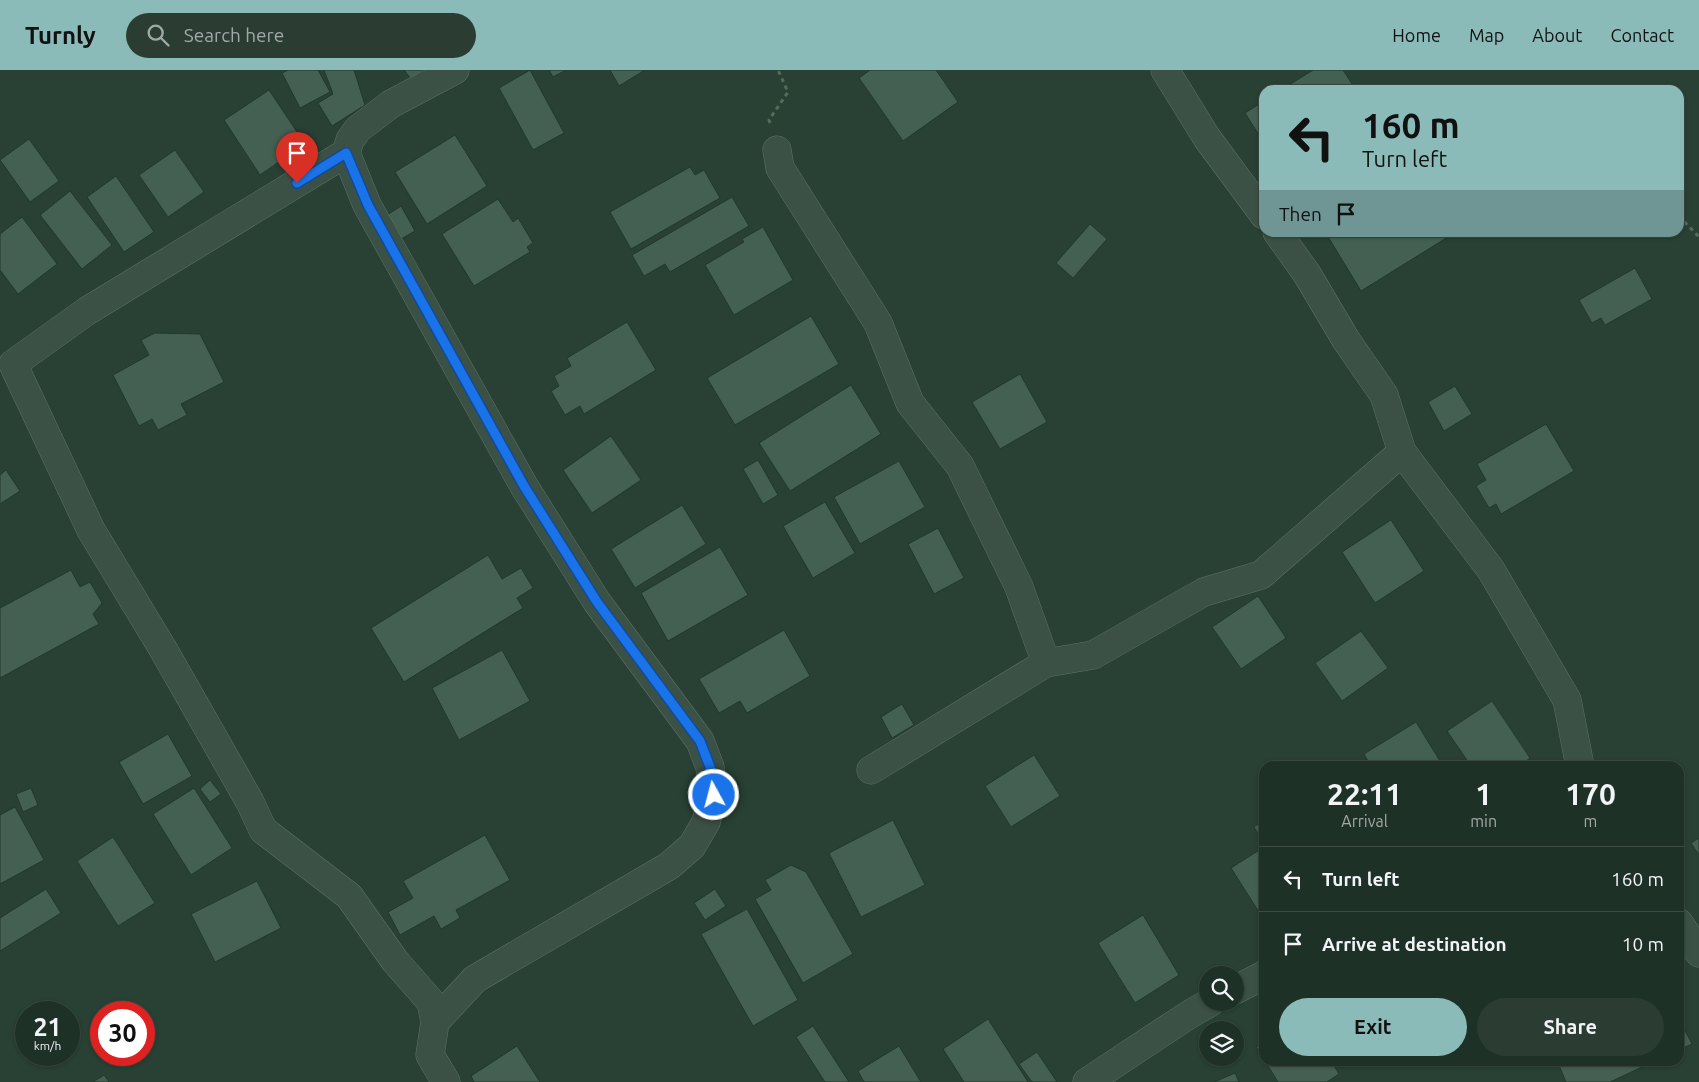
<!DOCTYPE html>
<style>
body{margin:0;font-family:Ubuntu,sans-serif;background:#2b3d33;color:#f1f3f6;height:100vh;display:flex;flex-direction:column;font-size:19px;white-space:nowrap}
*{box-sizing:border-box;margin:0}
p{font-size:16px;color:#a1a9a7}
.icon{flex:none;width:28px;height:28px;fill:none;stroke:currentColor;stroke-width:2;stroke-linecap:round;stroke-linejoin:round}
.map{position:relative;flex:1;overflow:hidden}
.sheet{position:absolute;left:1259px;top:691px;width:425px;height:305px;display:flex;flex-direction:column;background:#1e3127;border-radius:15px;box-shadow:0 1px 4px #0004,0 0 0 1px #3c4c44}
.sheet>*{flex:none}
.hud{position:absolute;left:1259px;top:15px;width:425px;height:152px;border-radius:15px;box-shadow:0 1px 4px #0004,0 0 0 1px #3c4c44;background:#8bbbb9;color:#111;overflow:hidden}
.fabs{position:absolute;left:1199px;top:896px;display:grid;gap:10px}
.fabs a{display:grid;place-items:center;width:45px;height:45px;border-radius:50%;background:#1e3127;box-shadow:0 1px 4px #0004,0 0 0 1px #3c4c44;font-size:25px}
.speed{position:absolute;left:15px;top:931px;display:flex;gap:10px;font-size:25px;font-weight:700;text-align:center}
.speed>*{display:grid;place-content:center;width:65px;height:65px;border-radius:50%;background:#1e3127;box-shadow:0 1px 4px #0004,0 0 0 1px #3c4c44;line-height:1}
.speed small{font-size:12px;font-weight:400}
.speed .limit{border:8px solid #d22;background:#fff;color:#111}
.pin{position:absolute;display:grid;place-items:center;width:42px;height:42px;color:#fff;margin:-51px -21px;border-radius:50% 50% 50% 0;rotate:-45deg;box-shadow:0 0 5px #0007}
.pin .icon{rotate:45deg}
.me{position:absolute;width:55px;margin:-28px;rotate:353deg;stroke-linejoin:round;filter:drop-shadow(0 0 4px #0008)}
.turn{display:flex;align-items:center;gap:18px;height:105px;padding:0 20px;font-size:22px}
.turn .icon{width:65px;height:65px;stroke-width:2.5}
.turn b{display:block;font-size:35px;line-height:42px}
.then{display:flex;align-items:center;height:48px;padding:0 20px;background:#0003;gap:10px;font-size:19px}
.eta{display:flex;justify-content:space-evenly;align-items:center;height:85px;text-align:center}
.eta b{font-size:30px;font-weight:600;line-height:35px}
.button{display:flex;gap:10px;margin-top:auto;padding:10px 20px}
.button a{flex:1;height:58px;border-radius:30px;background:#8bbbb9;color:#111;font-size:20px;font-weight:600;line-height:58px;text-align:center}
.button a+a{background:#2b3d33;color:#f1f3f6}
ul{padding:0;list-style:none}
li{display:flex;align-items:center;gap:15px;height:65px;padding:0 20px;border-top:1px solid #3c4c44}
li div{flex:1}
li b{display:block;font-size:19px}
li em{font-style:normal}
header{display:flex;align-items:center;gap:30px;box-sizing:border-box;height:70px;padding:0 25px;background:#8bbbb9;color:#111}
header strong{font-size:24px}
nav{display:flex;gap:28px;margin-inline-start:auto;font-size:18px}
.search{width:350px;height:45px;background:#2b3d33;display:flex;align-items:center;gap:12px;box-sizing:border-box;padding:0 18px;border-radius:28px;color:#a1a9a7;font-size:19px}
.map>svg:first-child{display:block}
.building{fill:#446053;stroke:#22382d}
.lines{fill:none;stroke-linecap:round;stroke-linejoin:round}
.minor-casing{stroke:#5d7167;stroke-width:29}
.path{stroke:#566c57;stroke-width:3;stroke-dasharray:4 4;stroke-linecap:butt}
.minor{stroke:#3c5146;stroke-width:28}
.route-casing{stroke:#114b97;stroke-width:12}
.route{stroke:#1a73e8;stroke-width:9}
</style>
<header>
<strong>Turnly</strong>
<div class="search"><svg class="icon" aria-label="search" viewBox="0 0 24 24"><circle cx="10" cy="10" r="6"/><path d="M15 15l6 6"/></svg>Search here</div>
<nav><a>Home</a><a>Map</a><a>About</a><a>Contact</a></nav>
</header>
<div class="map">
<svg width="1699" height="1012" viewBox="0 0 1699 1012">
<rect width="100%" height="100%" fill="#284134"/>
<path class="building" d="M 288,0 L 318,0 L 330,22 L 300,38 L 282,3 Z
M 324,0 L 354,0 L 365,35 L 332,56 L 318,33 L 333,24 Z
M 404,0 L 424,0 L 411,9 Z
M 530,0 L 564,63 L 533,80 L 499,18 Z
M 549,0 L 566,0 L 553,7 Z
M 610,0 L 645,0 L 619,16 Z
M 870,0 L 936,0 L 958,32 L 903,71 L 859,8 Z
M 1313,0 L 1343,0 L 1356,20 L 1281,20 Z
M 269,20 L 305,74 L 260,105 L 224,50 Z
M 1264,31 L 1264,73 L 1245,43 Z
M 455,65 L 487,116 L 427,154 L 395,102 Z
M 29,69 L 59,111 L 30,132 L 0,90 Z
M 175,80 L 204,122 L 168,147 L 139,105 Z
M 690,97 L 695,105 L 704,100 L 720,128 L 631,179 L 610,142 Z
M 116,106 L 154,162 L 124,182 L 87,127 Z
M 70,121 L 112,175 L 82,199 L 40,145 Z
M 732,127 L 749,156 L 670,202 L 665,194 L 644,206 L 632,185 Z
M 498,129 L 513,152 L 518,148 L 533,173 L 527,177 L 530,182 L 474,216 L 442,164 Z
M 401,136 L 415,161 L 401,169 L 387,145 Z
M 22,147 L 57,194 L 18,224 L 0,200 L 0,164 Z
M 1090,154 L 1107,169 L 1073,208 L 1056,193 Z
M 763,157 L 793,210 L 734,245 L 705,195 L 744,172 L 742,169 Z
M 1331,162 L 1456,162 L 1361,221 L 1327,165 Z
M 1635,198 L 1652,229 L 1605,255 L 1601,248 L 1592,253 L 1579,230 Z
M 811,246 L 839,294 L 735,355 L 707,308 Z
M 627,252 L 656,300 L 584,344 L 580,336 L 565,345 L 551,321 L 559,316 L 554,306 L 571,296 L 567,288 Z
M 155,263 L 200,264 L 224,312 L 181,334 L 187,345 L 158,360 L 152,349 L 139,356 L 113,305 L 149,285 L 141,270 Z
M 1020,304 L 1047,352 L 1000,379 L 972,332 Z
M 851,315 L 881,364 L 790,421 L 759,373 Z
M 1455,316 L 1472,344 L 1444,361 L 1428,332 Z
M 1546,354 L 1574,401 L 1501,444 L 1496,434 L 1489,438 L 1476,416 L 1486,410 L 1477,394 Z
M 611,366 L 641,410 L 592,443 L 563,400 Z
M 758,390 L 778,425 L 763,434 L 743,399 Z
M 899,391 L 925,437 L 860,474 L 834,427 Z
M 6,400 L 20,421 L 0,434 L 0,405 Z
M 825,432 L 855,483 L 813,508 L 783,456 Z
M 682,435 L 706,474 L 635,518 L 611,479 Z
M 1391,450 L 1424,501 L 1375,533 L 1342,482 Z
M 938,458 L 964,508 L 934,524 L 908,474 Z
M 720,477 L 748,525 L 668,571 L 641,523 Z
M 488,485 L 502,509 L 521,498 L 533,518 L 517,528 L 523,538 L 404,612 L 371,558 Z
M 71,500 L 80,517 L 90,512 L 102,533 L 93,544 L 99,554 L 0,608 L 0,538 Z
M 1258,526 L 1286,568 L 1241,599 L 1212,557 Z
M 784,560 L 810,606 L 747,643 L 740,631 L 719,643 L 699,609 Z
M 1361,561 L 1388,598 L 1342,631 L 1315,593 Z
M 502,580 L 530,631 L 459,670 L 432,618 Z
M 1492,631 L 1530,688 L 1525,692 L 1528,696 L 1471,696 L 1447,661 Z
M 902,634 L 914,655 L 892,668 L 881,647 Z
M 1416,652 L 1443,696 L 1371,696 L 1364,684 Z
M 168,664 L 192,706 L 143,734 L 119,692 Z
M 1034,685 L 1060,726 L 1011,757 L 985,716 Z
M 210,710 L 221,724 L 210,732 L 200,719 Z
M 31,718 L 38,735 L 23,742 L 16,724 Z
M 194,718 L 232,778 L 191,805 L 153,744 Z
M 15,737 L 44,790 L 0,814 L 0,745 Z
M 893,750 L 925,815 L 861,847 L 829,783 Z
M 1264,750 L 1264,772 L 1254,757 Z
M 485,765 L 510,810 L 456,840 L 460,848 L 441,859 L 434,846 L 400,865 L 388,842 L 413,828 L 403,811 Z
M 113,767 L 155,833 L 118,856 L 77,791 Z
M 1699,768 L 1699,785 L 1691,773 Z
M 1261,779 L 1264,783 L 1264,850 L 1231,798 Z
M 791,795 L 806,802 L 853,884 L 803,913 L 755,829 L 771,820 L 765,810 Z
M 257,811 L 281,858 L 215,892 L 191,844 Z
M 46,819 L 61,843 L 0,881 L 0,848 Z
M 715,819 L 726,836 L 705,850 L 694,833 Z
M 747,839 L 798,930 L 753,956 L 701,864 Z
M 1143,845 L 1179,905 L 1135,933 L 1098,873 Z
M 988,949 L 1028,1012 L 964,1012 L 943,979 Z
M 1679,949 L 1692,974 L 1679,980 Z
M 813,956 L 849,1012 L 825,1012 L 796,967 Z
M 1264,972 L 1264,990 L 1256,977 Z
M 517,976 L 540,1012 L 474,1012 L 471,1006 Z
M 899,976 L 921,1012 L 864,1012 L 858,1001 Z
M 1037,982 L 1057,1012 L 1032,1012 L 1019,994 Z
M 1265,991 L 1331,991 L 1339,1004 L 1327,1012 L 1278,1012 Z
M 1561,991 L 1655,991 L 1610,1012 L 1566,1012 L 1558,993 Z
M 1235,1003 L 1239,1012 L 1214,1012 Z
M 104,1005 L 109,1012 L 93,1012 Z"/>
<g class="lines">
<defs>
<path id="minor" d="M 1165,0 L 1207,68 L 1264,145
M 777,80 L 780,98 L 878,253 L 910,333 L 960,396 L 1019,517 L 1046,593
M 346,83 L 87,241 L 13,294 L 91,460 L 163,579 L 250,732 L 263,760 L 349,826 L 395,891 L 431,932 L 435,952 L 430,985 L 446,1012
M 1277,162 L 1307,204 L 1346,270 L 1384,325 L 1402,382 L 1491,500 L 1567,630 L 1580,696
M 871,700 L 1046,593 L 1093,585 L 1204,522 L 1261,505 L 1402,382
M 1679,853 L 1699,883
M 1235,920 L 1264,905
M 435,952 L 475,909 L 669,796 L 692,776 L 706,752 L 713,725 L 710,697 L 700,671 L 597,532 L 524,416 L 367,135 L 346,83 L 350,70 L 358,59 L 391,34 L 455,0
M 1087,1012 L 1190,944 L 1211,932"/>
</defs>
<use href="#minor" class="minor-casing"/>
<path class="path" d="M 770,53 L 769,50 L 788,22 L 778,0
M 1679,146 L 1699,167"/>
<use href="#minor" class="minor"/>
</g>
<g class="lines">
<defs>
<path id="route" d="M 297,113 L 346,83 L 368,135 L 524,416 L 597,532 L 700,671 L 710,697 L 714,725"/>
</defs>
<use href="#route" class="route-casing"/>
<use href="#route" class="route"/>
</g>
</svg>
<div class="fabs">
<a><svg class="icon" aria-label="search" viewBox="0 0 24 24"><circle cx="10" cy="10" r="6"/><path d="M15 15l6 6"/></svg></a>
<a><svg class="icon" aria-label="layers" viewBox="0 0 24 24"><path d="M12 4l9 5-9 5-9-5zM3 14l9 5 9-5"/></svg></a>
</div>
<div class="speed"><div>21<small>km/h</small></div><div class="limit">30</div></div>
<div class="pin" style="left:297px;top:113px;background:#d93025"><svg class="icon" aria-label="arrive" viewBox="0 0 24 24"><path d="M6 21V4h12l-3 4 3 4H6"/></svg></div>
<svg class="me" style="left:714px;top:725px" viewBox="-20 -20 40 40"><circle r="17" fill="#1a73e8" stroke="#fff" stroke-width="3"/><path d="M0-11L8 9 0 5-8 9z" fill="#fff"/></svg>
<div class="hud">
<div class="turn"><svg class="icon" aria-label="left" viewBox="0 0 24 24"><path d="M17 20v-9H6M10 6l-5 5 5 5"/></svg><div><b>160 m</b>Turn left</div></div>
<div class="then">Then<svg class="icon" aria-label="arrive" viewBox="0 0 24 24"><path d="M6 21V4h12l-3 4 3 4H6"/></svg></div>
</div>
<section class="sheet">
<div class="eta">
<div><b>22:11</b><p>Arrival</p></div>
<div><b>1</b><p>min</p></div>
<div><b>170</b><p>m</p></div>
</div>
<ul>
<li><svg class="icon" aria-label="left" viewBox="0 0 24 24"><path d="M17 20v-9H6M10 6l-5 5 5 5"/></svg><div><b>Turn left</b></div><em>160 m</em></li>
<li><svg class="icon" aria-label="arrive" viewBox="0 0 24 24"><path d="M6 21V4h12l-3 4 3 4H6"/></svg><div><b>Arrive at destination</b></div><em>10 m</em></li>
</ul>
<div class="button"><a>Exit</a><a>Share</a></div>
</section>
</div>
